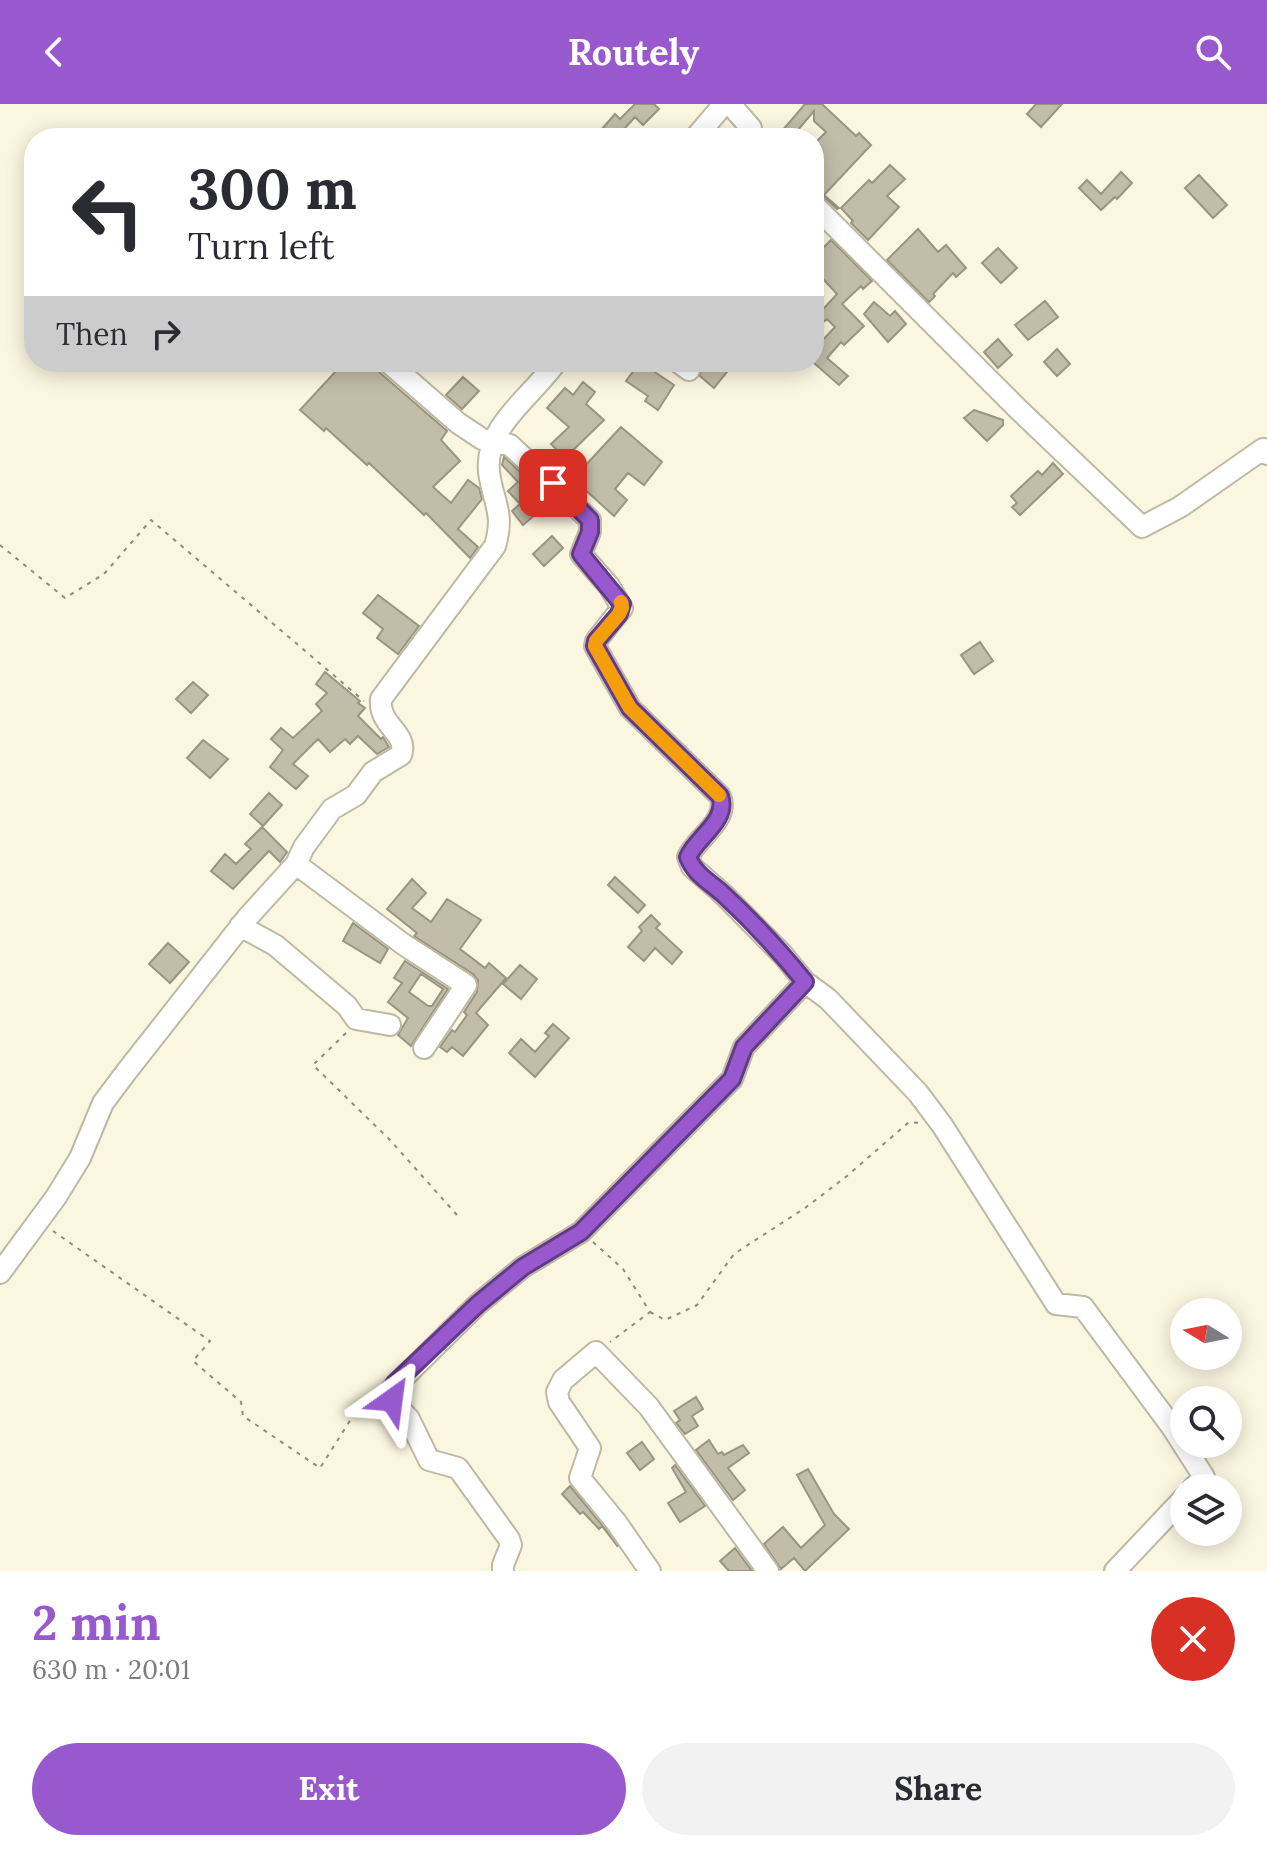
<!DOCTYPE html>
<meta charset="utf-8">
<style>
body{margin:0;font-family:Lora,serif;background:#f2f2f3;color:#2b2b33;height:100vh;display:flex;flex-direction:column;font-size:30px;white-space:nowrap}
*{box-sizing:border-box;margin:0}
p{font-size:26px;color:#7c7c81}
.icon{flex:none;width:44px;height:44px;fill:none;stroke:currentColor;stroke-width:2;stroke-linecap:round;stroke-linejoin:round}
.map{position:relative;height:1467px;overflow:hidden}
.drawer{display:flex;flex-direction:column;background:#fff;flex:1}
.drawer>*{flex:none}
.banner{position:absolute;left:24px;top:24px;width:800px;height:244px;border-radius:32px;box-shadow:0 4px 20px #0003;background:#fff;color:#2b2b33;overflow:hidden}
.needle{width:52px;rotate:280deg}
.tools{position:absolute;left:1170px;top:1194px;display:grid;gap:16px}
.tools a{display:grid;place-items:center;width:72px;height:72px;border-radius:50%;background:#fff;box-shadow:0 4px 20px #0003;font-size:40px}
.pin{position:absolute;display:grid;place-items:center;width:68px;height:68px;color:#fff;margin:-34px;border-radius:16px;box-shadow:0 4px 12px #0006}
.me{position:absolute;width:88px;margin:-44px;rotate:31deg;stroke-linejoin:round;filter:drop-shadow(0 0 6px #0008)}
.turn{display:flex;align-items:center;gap:28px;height:168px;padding:0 32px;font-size:36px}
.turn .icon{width:104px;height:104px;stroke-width:2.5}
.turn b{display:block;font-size:56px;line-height:68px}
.then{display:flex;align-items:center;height:76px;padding:0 32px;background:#0003;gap:16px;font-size:30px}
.round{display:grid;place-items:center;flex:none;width:84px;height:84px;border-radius:42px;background:#f2f2f3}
.head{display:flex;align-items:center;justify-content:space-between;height:136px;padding:0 32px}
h1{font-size:48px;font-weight:700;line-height:60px;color:#9859cf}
.primary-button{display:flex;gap:16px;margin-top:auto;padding:16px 32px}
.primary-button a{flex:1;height:92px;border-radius:48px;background:#9859cf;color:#fff;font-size:32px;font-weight:700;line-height:92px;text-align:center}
.primary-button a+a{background:#f2f2f3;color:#2b2b33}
header{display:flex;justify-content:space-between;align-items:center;height:104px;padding:0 32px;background:#9859cf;color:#fff;font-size:36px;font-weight:700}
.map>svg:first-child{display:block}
.building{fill:#c2bda8;stroke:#999580;stroke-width:2;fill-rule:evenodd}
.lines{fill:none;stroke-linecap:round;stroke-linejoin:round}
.minor-casing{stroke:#bdb9a4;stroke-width:24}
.path{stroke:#8e8b7c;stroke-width:2;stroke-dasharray:4 6;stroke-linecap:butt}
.minor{stroke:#fff;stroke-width:20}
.route-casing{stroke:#633a87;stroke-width:20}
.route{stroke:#9859cf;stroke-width:14}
.slow{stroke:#f59e0b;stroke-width:14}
</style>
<header><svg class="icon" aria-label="back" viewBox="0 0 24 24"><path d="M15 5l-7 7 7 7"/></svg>Routely<svg class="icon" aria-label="search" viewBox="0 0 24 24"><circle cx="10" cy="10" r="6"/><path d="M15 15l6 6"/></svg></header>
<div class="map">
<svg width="1267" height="1467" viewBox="0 0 1267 1467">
<rect width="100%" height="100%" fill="#fbf6e0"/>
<path class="building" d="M 635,0 L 654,0 L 659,5 L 643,21 L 635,13 L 616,34 L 594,34 L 615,10 L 620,15 Z
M 805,0 L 822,0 L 856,32 L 859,29 L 871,41 L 824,91 L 839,104 L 837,105 L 823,92 L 814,88 L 814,40 L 826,28 L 814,17 L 814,7 L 791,34 L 776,34 Z
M 1036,0 L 1062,0 L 1041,23 L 1027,10 Z
M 890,61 L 905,75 L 887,92 L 899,103 L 868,136 L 851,119 L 853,117 L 841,104 L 869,76 L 872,79 Z
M 1121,68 L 1132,79 L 1117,95 L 1115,93 L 1101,106 L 1079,84 L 1087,76 L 1101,90 Z
M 1199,71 L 1227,101 L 1213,114 L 1185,84 Z
M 918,125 L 938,148 L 946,141 L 966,164 L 956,173 L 953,169 L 933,190 L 935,192 L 929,198 L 887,156 Z
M 831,136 L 872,177 L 863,185 L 861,182 L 842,200 L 864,222 L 844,241 L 841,238 L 827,254 L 848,272 L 839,281 L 814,259 L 814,234 L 820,239 L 835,223 L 827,215 L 821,220 L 815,214 L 837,190 L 814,165 L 814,153 Z
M 998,144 L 1017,164 L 1001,179 L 982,159 Z
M 1045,197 L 1058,213 L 1028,236 L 1015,221 Z
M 874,198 L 890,212 L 895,207 L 906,220 L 888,238 L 864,210 Z
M 998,235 L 1012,251 L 998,264 L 984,248 Z
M 1057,245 L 1070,260 L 1057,272 L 1044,258 Z
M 341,258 L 375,258 L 379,268 L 447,327 L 441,336 L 460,357 L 433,383 L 451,399 L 468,376 L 479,384 L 482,395 L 458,425 L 478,443 L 470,454 L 426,409 L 424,411 L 369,359 L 367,361 L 326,324 L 324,327 L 300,306 L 337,266 L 335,264 Z
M 640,258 L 674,281 L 658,306 L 645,297 L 648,292 L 626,277 Z
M 702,258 L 735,258 L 714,284 L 700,272 Z
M 463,273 L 479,287 L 462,305 L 446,291 Z
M 583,278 L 595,288 L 586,300 L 604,316 L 565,354 L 551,340 L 569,323 L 547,304 L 565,284 L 573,291 Z
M 974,306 L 1003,316 L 1003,321 L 987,337 L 964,314 Z
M 621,323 L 662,358 L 644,381 L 628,369 L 615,385 L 627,396 L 614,412 L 581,382 L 578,385 L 570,378 Z
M 504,353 L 551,397 L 523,421 L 512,407 L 520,400 L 508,387 L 518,378 L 502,361 Z
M 1053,359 L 1063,370 L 1020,411 L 1012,403 L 1017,399 L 1011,392 L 1038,367 L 1042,371 Z
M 552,432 L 563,444 L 544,462 L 533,450 Z
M 378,491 L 419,522 L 398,550 L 377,534 L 383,525 L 363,509 Z
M 980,538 L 993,557 L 974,570 L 961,551 Z
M 325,568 L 360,597 L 358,599 L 365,604 L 358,612 L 381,635 L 383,633 L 389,643 L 377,650 L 358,632 L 350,640 L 345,635 L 330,648 L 318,635 L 293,660 L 308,672 L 296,685 L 270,663 L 283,646 L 271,635 L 281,624 L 293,634 L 322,607 L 316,600 L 327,589 L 316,580 Z
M 193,578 L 208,591 L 191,609 L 176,595 Z
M 203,636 L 228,655 L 210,674 L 187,654 Z
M 269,689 L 282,701 L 263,722 L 250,710 Z
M 262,723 L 287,748 L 280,758 L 269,747 L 233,785 L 211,767 L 225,750 L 236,760 L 251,745 L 245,740 Z
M 615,773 L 645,801 L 638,809 L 608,781 Z
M 412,775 L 426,789 L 412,804 L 431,818 L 447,795 L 481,816 L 460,845 L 485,864 L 489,859 L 506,874 L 476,909 L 488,921 L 463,952 L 452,943 L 447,948 L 440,943 L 452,926 L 455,928 L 467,911 L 464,908 L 477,888 L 478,876 L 473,870 L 414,832 L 417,829 L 387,805 Z
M 651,811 L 660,820 L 656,824 L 682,848 L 672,860 L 655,844 L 644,857 L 628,843 L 642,827 L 639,823 Z
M 353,819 L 388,845 L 380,859 L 343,837 Z
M 168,839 L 189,858 L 170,879 L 149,860 Z
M 405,857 L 448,885 L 411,942 L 398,931 L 408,914 L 388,898 L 402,879 L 394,874 ZM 421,870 L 443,885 L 432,902 L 428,902 L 409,888 Z
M 520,861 L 537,875 L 521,895 L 503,880 Z
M 553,920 L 569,934 L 535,973 L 509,949 L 521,935 L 535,948 L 549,932 L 545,929 Z
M 696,1293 L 703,1305 L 692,1312 L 698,1322 L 685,1330 L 676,1319 L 680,1316 L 674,1307 Z
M 709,1336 L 718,1350 L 722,1348 L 724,1351 L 743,1341 L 749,1349 L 728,1364 L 745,1386 L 733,1396 L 696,1346 Z
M 642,1338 L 654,1355 L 640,1366 L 627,1349 Z
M 675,1361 L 705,1402 L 680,1418 L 668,1399 L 686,1388 L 672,1364 Z
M 808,1365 L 834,1410 L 849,1425 L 805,1467 L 794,1454 L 781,1465 L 764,1440 L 783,1423 L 801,1444 L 825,1421 L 797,1371 Z
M 570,1382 L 606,1426 L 618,1443 L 602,1422 L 599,1425 L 583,1408 L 580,1410 L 562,1390 Z
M 735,1444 L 752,1467 L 729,1467 L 720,1457 Z"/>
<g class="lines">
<defs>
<path id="minor" d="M 730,0 L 751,24 L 752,34
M 695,34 L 724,0
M 814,101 L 1018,305 L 1142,423 L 1180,403 L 1263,345 L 1267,350
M 388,258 L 458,319 L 482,335 L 510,341 L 590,416 L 590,428 L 581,450 L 609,482 L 622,504 L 596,537 L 595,542 L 630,604 L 720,692 C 730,716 697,733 688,753 L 692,763 L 723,790 L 783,851 L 805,878 L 828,895 L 918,989 L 942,1021 L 1056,1200 L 1083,1203 L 1172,1323 L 1204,1373 L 1193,1384
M 678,258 L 689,266
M 296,760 L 403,840 L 466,881 L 424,944
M 240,822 L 275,841 L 347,902 L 356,915 L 390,921
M 0,1169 L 56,1093 L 80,1054 L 103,999 L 127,967 L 248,813 L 296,760 L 304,743 L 332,705 L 356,691 L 373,668 L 401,651 C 409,629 378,622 381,595 L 495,442 C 505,408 493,399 489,368 C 484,322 533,292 556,258
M 503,1467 L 503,1461 L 511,1441 L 509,1435 L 458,1364 L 429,1356 L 409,1315 L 392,1296 L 392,1285 L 478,1200 L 523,1163 L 581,1128 L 732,975 L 744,943 L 805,878
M 650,1467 L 616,1418 L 580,1374 L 590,1344 L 559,1298 L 557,1288 L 563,1276 L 596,1248 L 649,1303 L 768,1467
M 1115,1467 L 1184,1394"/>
</defs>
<use href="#minor" class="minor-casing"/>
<path class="path" d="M 0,441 L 65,494 L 104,470 L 151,416 L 364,597
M 346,929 L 313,961 L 390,1036 L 457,1111
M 53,1127 L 210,1237 L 193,1257 L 241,1298 L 243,1312 L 320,1364 L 358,1304 L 375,1296
M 593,1138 L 623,1165 L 650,1208 L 610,1238
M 650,1208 L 665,1216 L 697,1201 L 734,1150 L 805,1104 L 847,1072 L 909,1018 L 920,1019"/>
<use href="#minor" class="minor"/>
</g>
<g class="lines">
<defs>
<path id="route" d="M 392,1296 L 390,1290 L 395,1279 L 478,1200 L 523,1163 L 581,1128 L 732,975 L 744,943 L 805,878 C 780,847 752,817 723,790 C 710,778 694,770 688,753 C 697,733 729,716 720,692 L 630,604 L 595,542 L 596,537 L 619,510 L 622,500 L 581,450 L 590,428 L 590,416 L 553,379"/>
</defs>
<use href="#route" class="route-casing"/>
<use href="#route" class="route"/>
<path class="slow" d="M 621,498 L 622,504 L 619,510 L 596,537 L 595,542 L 630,604 L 719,691"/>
</g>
</svg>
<div class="tools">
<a><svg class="needle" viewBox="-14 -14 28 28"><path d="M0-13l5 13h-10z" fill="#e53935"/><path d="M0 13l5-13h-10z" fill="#7c7c81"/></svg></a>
<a><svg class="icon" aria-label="search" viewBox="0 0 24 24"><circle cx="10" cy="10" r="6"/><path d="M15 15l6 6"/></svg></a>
<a><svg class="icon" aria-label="layers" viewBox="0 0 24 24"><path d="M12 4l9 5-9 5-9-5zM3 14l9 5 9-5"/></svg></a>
</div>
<div class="pin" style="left:553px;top:379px;background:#d93025"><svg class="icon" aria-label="arrive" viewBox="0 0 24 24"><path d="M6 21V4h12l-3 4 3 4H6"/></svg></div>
<svg class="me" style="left:392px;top:1296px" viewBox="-20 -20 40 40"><path d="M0-17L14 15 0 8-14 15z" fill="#9859cf" stroke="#fff" stroke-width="4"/></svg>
<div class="banner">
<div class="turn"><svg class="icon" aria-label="left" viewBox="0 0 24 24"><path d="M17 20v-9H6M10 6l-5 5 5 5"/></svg><div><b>300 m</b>Turn left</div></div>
<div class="then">Then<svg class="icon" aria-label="right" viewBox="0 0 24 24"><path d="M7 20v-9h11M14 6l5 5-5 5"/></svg></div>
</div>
</div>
<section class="drawer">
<div class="head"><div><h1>2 min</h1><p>630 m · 20:01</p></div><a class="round" style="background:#d93025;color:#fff"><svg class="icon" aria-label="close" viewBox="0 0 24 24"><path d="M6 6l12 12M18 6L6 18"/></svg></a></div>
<div class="primary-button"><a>Exit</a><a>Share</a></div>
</section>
